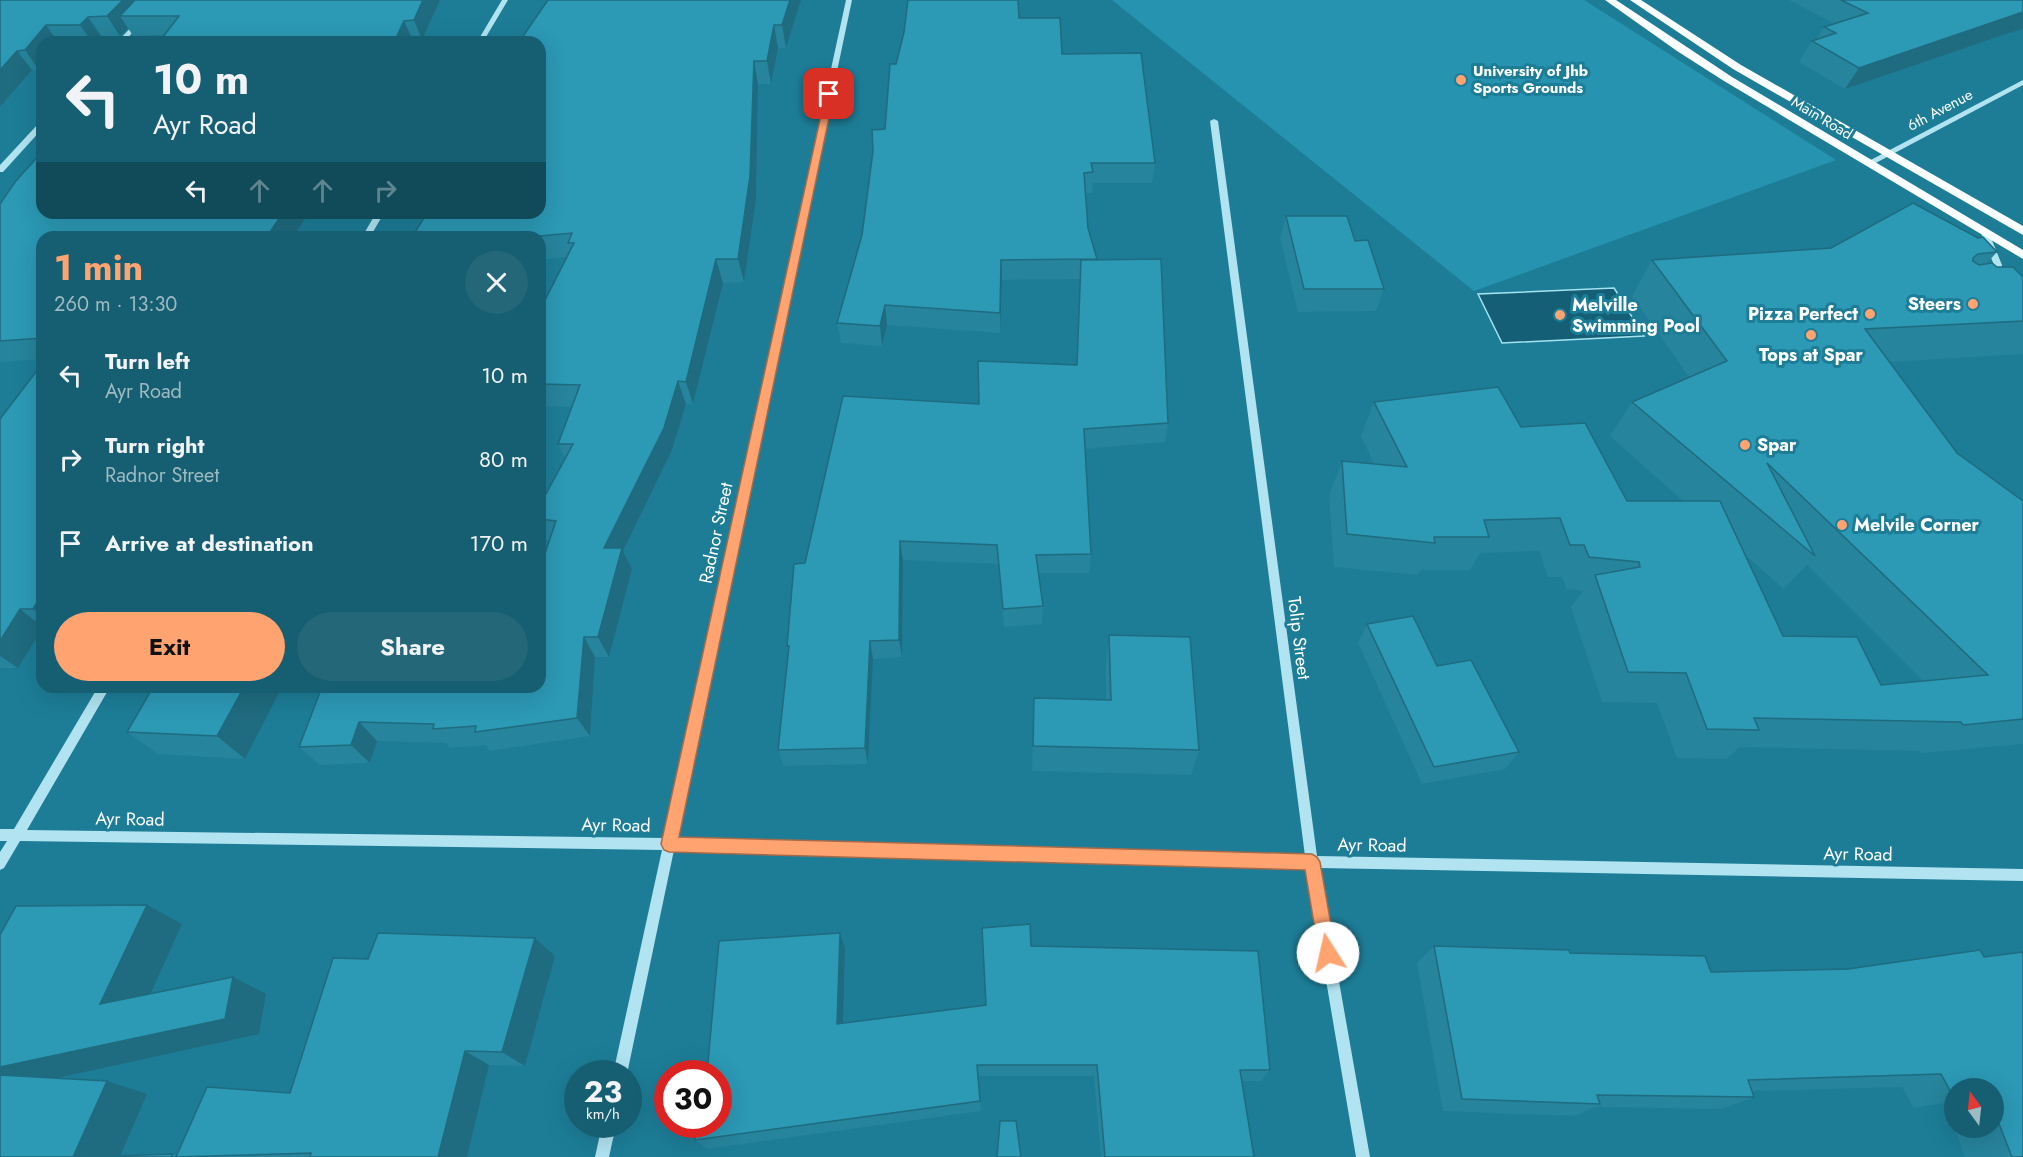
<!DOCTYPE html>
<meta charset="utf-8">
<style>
body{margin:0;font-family:Jost,sans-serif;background:#236779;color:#f1f3f6;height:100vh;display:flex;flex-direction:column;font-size:22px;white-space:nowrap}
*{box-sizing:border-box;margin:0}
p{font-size:20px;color:#9ebac3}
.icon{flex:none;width:33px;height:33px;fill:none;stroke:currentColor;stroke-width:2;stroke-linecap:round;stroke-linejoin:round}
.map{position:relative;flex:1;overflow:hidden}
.drawer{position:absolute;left:36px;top:231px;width:510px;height:462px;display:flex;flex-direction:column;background:#165e71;border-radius:18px;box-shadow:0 6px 24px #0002}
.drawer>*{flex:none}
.banner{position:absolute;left:36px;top:36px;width:510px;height:183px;border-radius:18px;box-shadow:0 6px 24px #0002;background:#165e71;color:#f1f3f6;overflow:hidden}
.needle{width:39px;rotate:345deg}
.controls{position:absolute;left:1944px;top:1078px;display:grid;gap:12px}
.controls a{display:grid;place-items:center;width:60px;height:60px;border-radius:50%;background:#165e71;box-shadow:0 6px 24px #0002;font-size:30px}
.speed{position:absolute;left:564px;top:1060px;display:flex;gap:12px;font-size:30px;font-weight:700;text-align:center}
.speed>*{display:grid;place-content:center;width:78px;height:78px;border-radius:50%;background:#165e71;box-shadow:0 6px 24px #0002;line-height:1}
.speed small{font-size:15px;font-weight:400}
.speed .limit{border:9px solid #d22;background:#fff;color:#111}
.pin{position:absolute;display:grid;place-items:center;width:51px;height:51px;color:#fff;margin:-26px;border-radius:12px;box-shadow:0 3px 9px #0006}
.me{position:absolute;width:66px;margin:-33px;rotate:350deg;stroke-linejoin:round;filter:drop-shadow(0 0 4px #0008)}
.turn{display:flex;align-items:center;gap:21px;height:126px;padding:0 18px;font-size:27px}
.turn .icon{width:78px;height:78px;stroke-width:2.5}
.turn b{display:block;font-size:42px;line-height:51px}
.lanes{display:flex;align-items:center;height:57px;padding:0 18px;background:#0003;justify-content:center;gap:30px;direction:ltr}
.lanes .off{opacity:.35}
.round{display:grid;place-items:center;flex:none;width:63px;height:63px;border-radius:32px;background:#236779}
.summary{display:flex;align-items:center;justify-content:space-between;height:102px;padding:0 18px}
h1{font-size:36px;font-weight:700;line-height:45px;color:#ffa370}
.cta{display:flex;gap:12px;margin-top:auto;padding:12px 18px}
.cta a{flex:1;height:69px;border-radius:36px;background:#ffa370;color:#111;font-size:24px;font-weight:700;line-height:69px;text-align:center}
.cta a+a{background:#236779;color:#f1f3f6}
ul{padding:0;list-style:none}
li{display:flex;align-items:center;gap:18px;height:84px;padding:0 18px}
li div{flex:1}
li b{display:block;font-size:22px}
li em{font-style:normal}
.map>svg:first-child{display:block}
.green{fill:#2694b0}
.water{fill:#145f75;stroke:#a5e3f1;stroke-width:1.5}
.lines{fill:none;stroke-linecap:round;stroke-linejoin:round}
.minor{fill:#b1e3f0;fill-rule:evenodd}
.major{fill:#fafeff;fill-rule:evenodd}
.wall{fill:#26849c;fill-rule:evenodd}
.shaded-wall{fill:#1f6b7f}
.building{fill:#2c99b5;stroke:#1f6b7f;stroke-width:1.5}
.route{fill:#ffa370;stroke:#a66a49;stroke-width:1.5}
.poi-dot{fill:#ffa370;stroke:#1d7d97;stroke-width:2}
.labels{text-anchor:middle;stroke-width:6;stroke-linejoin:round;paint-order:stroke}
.far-poi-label{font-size:15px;font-weight:bold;fill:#fff;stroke:#1d7d97;text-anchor:start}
.far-street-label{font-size:15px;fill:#fff;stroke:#1d7d97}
.poi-label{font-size:18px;font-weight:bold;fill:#fff;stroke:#1d7d97;text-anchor:start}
.street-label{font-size:18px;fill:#fff;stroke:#1d7d97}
</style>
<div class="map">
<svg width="2023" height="1157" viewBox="0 0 2023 1157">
<rect width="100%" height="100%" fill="#1d7d97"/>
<path class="green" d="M 1112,0 L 1584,0 L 1836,160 L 1474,291 Z"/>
<path class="water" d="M 1614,288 L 1644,336 L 1502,343 L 1478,294 Z"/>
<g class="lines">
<path class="minor" d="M 502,0 L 508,0 L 483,42 L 477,42 Z
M 846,0 L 852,0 L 676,838 L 1305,856 L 1210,121 L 1214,119 L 1218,121 L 1317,856 L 2023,869 L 2023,881 L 1319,868 L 1370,1157 L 1356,1157 L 1307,868 L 674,850 L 627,1074 L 613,1074 L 662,850 L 20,841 L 4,868 L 0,870 L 0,852 L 7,841 L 0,841 L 0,829 L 14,829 L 98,687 L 110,687 L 27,830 L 664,838 Z
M 137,21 L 142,22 L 124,42 L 117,42 Z
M 2023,80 L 2023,85 L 1872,165 L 1865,163 Z
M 39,123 L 42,123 L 42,129 L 3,172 L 0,172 L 0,165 Z
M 376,213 L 384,213 L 370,237 L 362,237 Z
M 1985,230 L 1989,233 L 2002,265 L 1999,281 L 1995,284 L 1991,281 L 1994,265 L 1981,233 Z
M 602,1125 L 616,1125 L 609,1157 L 595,1157 Z"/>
<path class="major" d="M 1605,0 L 1616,0 L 1732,77 L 2023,250 L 2023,259 L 1724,81 L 1677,51 Z
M 1630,0 L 1641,0 L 1741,65 L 2023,226 L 2023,235 L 1733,69 Z"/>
</g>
<path class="wall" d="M 0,0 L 440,0 L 422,40 L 413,40 L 412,42 L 159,42 L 164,35 L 133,36 L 128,28 L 120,36 L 101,36 L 96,42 L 42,42 L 39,70 L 32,70 L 0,107 Z
M 1789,0 L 2023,0 L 2023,29 L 2006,34 L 1845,89 L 1799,62 L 1812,41 L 1816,40 L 1824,27 L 1835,24 Z
M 800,4 L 786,48 L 778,48 L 771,84 L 758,84 L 756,199 L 744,282 L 723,283 L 693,404 L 686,404 L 672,450 L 623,551 L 632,569 L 609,657 L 595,657 L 590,736 L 490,751 L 486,745 L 450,748 L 446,743 L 377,741 L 370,763 L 320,765 L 299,747 L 322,687 L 540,687 L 549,540 L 545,540 L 540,531 L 540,505 L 565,459 L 558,444 L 571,407 L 540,406 L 540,310 L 567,257 L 540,260 L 540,237 L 412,237 Z
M 1019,18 L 1062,54 L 1155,163 L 1152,183 L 1093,183 L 1092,193 L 1085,193 L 1088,228 L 1097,260 L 1168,423 L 1165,442 L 1085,449 L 1091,554 L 1089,573 L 1039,573 L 1043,606 L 1042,624 L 1004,627 L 998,564 L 903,560 L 902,657 L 873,659 L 868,764 L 784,766 L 778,750 L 789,651 L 787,646 L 805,563 L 979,404 L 1076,365 L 1080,279 L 1002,280 L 1000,333 L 887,325 L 882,346 L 841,343 L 837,323 L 862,235 L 885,129 L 896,64 Z
M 0,204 L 309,213 L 293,237 L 42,237 L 42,359 L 0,362 Z
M 1286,216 L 1355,241 L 1384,289 L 1376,311 L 1298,312 L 1280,238 Z
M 1997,252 L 1986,264 L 1997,267 L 2023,277 L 2023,354 L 1889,362 L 1957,453 L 2023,501 L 2023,744 L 1921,753 L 1919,751 L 1740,747 L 1726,759 L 1677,758 L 1657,703 L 1602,702 L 1571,607 L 1583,591 L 1566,589 L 1562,577 L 1548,577 L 1539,551 L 1480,553 L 1470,570 L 1421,570 L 1418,575 L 1334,567 L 1329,495 L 1342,461 L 1374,464 L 1361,436 L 1374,402 L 1521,427 L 1627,501 L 1683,501 L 1610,436 L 1632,402 L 1689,377 L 1632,296 L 1652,260 ZM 1745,555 L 1784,589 L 1807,565 L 1923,681 L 1881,685 L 1783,636 Z
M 42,364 L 42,629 L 18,668 L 0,668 L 0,419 Z
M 1367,624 L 1437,666 L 1519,752 L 1505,769 L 1422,784 L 1358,643 Z
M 1109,635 L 1199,750 L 1191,775 L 1032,771 L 1034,698 L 1106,700 L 1106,662 Z
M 282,687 L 245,759 L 158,754 L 127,732 Z
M 182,924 L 151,994 L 266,994 L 259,1034 L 55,1078 L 147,1094 L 121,1156 L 173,1154 L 177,1155 L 290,1093 L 368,959 L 535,938 L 555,956 L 525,1066 L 489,1065 L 467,1157 L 0,1157 L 0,935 Z
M 840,933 L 845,948 L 844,1023 L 986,1005 L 1031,946 L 1270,1070 L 1261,1081 L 1242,1081 L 1254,1157 L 1101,1157 L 1094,1076 L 978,1076 L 981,1111 L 707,1149 L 695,1140 L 708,1062 Z
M 1434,946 L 1570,953 L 1711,972 L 1848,969 L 1980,950 L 2023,1157 L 1965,1157 L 1945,1103 L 1914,1108 L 1902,1087 L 1751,1091 L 1754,1097 L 1722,1109 L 1595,1107 L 1575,1116 L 1443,1111 L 1417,963 ZM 1954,1089 L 1994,1089 L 1994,1128 L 1954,1128 Z"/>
<path class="shaded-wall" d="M 123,0 L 154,0 L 120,16 L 128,28 L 120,36 L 107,16 Z
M 423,0 L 440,0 L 422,40 L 414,20 Z
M 790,0 L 801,0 L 786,48 L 782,25 Z
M 2023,12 L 2023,29 L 2006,34 L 1845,89 L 1859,68 Z
M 88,17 L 101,36 L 96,42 L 92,42 L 80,25 Z
M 404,21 L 413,40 L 412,42 L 394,42 Z
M 46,25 L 58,42 L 42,42 L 42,66 L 39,70 L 25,50 Z
M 774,25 L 778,48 L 771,84 L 767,61 Z
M 17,51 L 32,70 L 0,107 L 0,70 Z
M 754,61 L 758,84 L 756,199 L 744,282 L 738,259 Z
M 283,213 L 309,213 L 293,237 L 273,237 L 270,232 Z
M 716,259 L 723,283 L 693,404 L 686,382 Z
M 1001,260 L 1002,280 L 1000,333 L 1000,313 Z
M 885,305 L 887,325 L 882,346 L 880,326 Z
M 678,381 L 686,404 L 672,450 L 623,551 L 632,569 L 609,657 L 598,637 L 604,548 Z
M 900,541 L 903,560 L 902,657 L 899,640 Z
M 42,594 L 42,617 L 33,609 Z
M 20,609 L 42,626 L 42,629 L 18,668 L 0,656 L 0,641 Z
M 584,637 L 595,657 L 590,736 L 577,718 Z
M 870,641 L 873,659 L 868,764 L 865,748 Z
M 244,687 L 282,687 L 245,759 L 217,736 Z
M 359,722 L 377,741 L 370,763 L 351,745 Z
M 147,905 L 182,924 L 139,1020 L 100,1004 Z
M 840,933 L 845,948 L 843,1036 L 837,1024 Z
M 535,938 L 555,956 L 525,1066 L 502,1052 Z
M 233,977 L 266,994 L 259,1034 L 29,1084 L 0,1078 L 0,1067 Z
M 465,1051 L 489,1065 L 467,1157 L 438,1157 Z
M 107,1081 L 147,1094 L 120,1157 L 73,1157 Z"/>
<path class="building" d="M 0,0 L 123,0 L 107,16 L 88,17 L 80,25 L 46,25 L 25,50 L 17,51 L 0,70 Z
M 135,0 L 423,0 L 414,20 L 404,21 L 394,42 L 159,42 L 179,16 L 120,16 Z
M 548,0 L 790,0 L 782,25 L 774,25 L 767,61 L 754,61 L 750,176 L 738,259 L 716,259 L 686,382 L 678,381 L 664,428 L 604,548 L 622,548 L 598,637 L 584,637 L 577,718 L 475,732 L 476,726 L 433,729 L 434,724 L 359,722 L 351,745 L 299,747 L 322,687 L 540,687 L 540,568 L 556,521 L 540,519 L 540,505 L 573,444 L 558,444 L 580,385 L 540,384 L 540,310 L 574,243 L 568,243 L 572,233 L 529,237 L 412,237 L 427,213 L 540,213 L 540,42 L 519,42 Z
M 908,0 L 1018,0 L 1019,18 L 1060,18 L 1062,54 L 1141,53 L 1155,163 L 1091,163 L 1093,172 L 1084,173 L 1088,228 L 1097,259 L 1001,260 L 1000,313 L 885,305 L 880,326 L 837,323 L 862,235 L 873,151 L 872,130 L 885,129 L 890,64 L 896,64 L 904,32 Z
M 1841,0 L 2023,0 L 2023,12 L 1859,68 L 1812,41 L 1836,33 L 1824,27 L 1868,13 Z
M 42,152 L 42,213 L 283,213 L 270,232 L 265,232 L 263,237 L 42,237 L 42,338 L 0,341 L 0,204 L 15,182 Z
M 1913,203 L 1978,238 L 1983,237 L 1997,252 L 1978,254 L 1973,258 L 1973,261 L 1979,265 L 1992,263 L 1997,267 L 2013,267 L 2023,277 L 2023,321 L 1865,329 L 1957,453 L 2023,501 L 2023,719 L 1963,725 L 1961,722 L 1754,718 L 1759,730 L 1707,729 L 1686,673 L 1628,672 L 1595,575 L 1640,567 L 1639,562 L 1589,557 L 1584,545 L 1570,545 L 1560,518 L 1484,520 L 1489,537 L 1434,537 L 1435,543 L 1347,534 L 1342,461 L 1407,467 L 1374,402 L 1498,387 L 1521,427 L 1585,423 L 1627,501 L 1720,501 L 1783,636 L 1857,637 L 1881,685 L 1988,675 L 1767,463 L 1815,556 L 1632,402 L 1727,361 L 1652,260 L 1831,248 Z
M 1286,216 L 1347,216 L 1355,241 L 1368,240 L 1384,289 L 1304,289 Z
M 1161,259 L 1168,423 L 1084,429 L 1091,554 L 1036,555 L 1043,606 L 1003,609 L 997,545 L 900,541 L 899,640 L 870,641 L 865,748 L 778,750 L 789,646 L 787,646 L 794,564 L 805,563 L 843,396 L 979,404 L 978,361 L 1077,365 L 1081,260 Z
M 42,364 L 42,594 L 33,609 L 20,609 L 0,641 L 0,419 Z
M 1413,616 L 1437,666 L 1471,660 L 1519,752 L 1434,767 L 1367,624 Z
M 1109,635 L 1190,637 L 1199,750 L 1033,746 L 1034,698 L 1111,700 Z
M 153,687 L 244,687 L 217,736 L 127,732 Z
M 147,905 L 100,1004 L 233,977 L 225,1019 L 0,1067 L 0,935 L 16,906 Z
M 1030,924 L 1031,946 L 1258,951 L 1270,1070 L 1240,1070 L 1254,1157 L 1105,1157 L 1097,1065 L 977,1065 L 980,1101 L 695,1140 L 696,1125 L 718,1125 L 718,1074 L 698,1074 L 698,1064 L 708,1062 L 719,941 L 840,933 L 837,1024 L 986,1005 L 982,928 Z
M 378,933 L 535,938 L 502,1052 L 465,1051 L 438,1157 L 310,1157 L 311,1153 L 176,1157 L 207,1087 L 290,1093 L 333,958 L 368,959 Z
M 1434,946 L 1569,950 L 1570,953 L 1705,956 L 1711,972 L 1848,969 L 1980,950 L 1984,957 L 2023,952 L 2023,1157 L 2012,1157 L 1994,1111 L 1994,1089 L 1954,1089 L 1954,1096 L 1953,1096 L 1941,1074 L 1748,1080 L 1754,1097 L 1597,1095 L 1600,1104 L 1462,1099 Z
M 0,1075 L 107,1081 L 73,1157 L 0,1157 Z
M 1000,1121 L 1016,1121 L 1021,1157 L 997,1157 Z
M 173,1154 L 171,1157 L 81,1157 Z"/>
<path class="route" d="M 826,92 L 834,94 L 679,837 L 1312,854 L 1317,857 L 1320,862 L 1336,953 L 1334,959 L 1328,961 L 1321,959 L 1319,953 L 1305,870 L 669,852 L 664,850 L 661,844 Z"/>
<g class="poi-dot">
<circle cx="1461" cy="80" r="6"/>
<circle cx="1973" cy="304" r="6"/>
<circle cx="1870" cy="314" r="6"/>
<circle cx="1560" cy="315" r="6"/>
<circle cx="1811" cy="335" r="6"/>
<circle cx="1745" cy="445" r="6"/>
<circle cx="1842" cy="525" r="6"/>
</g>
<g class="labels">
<g class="far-poi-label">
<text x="1473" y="76">University of Jhb<tspan x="1473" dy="17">Sports Grounds</tspan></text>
</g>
<g class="far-street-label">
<text transform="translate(1940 110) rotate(-28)" y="5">6th Avenue</text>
<text transform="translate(1822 118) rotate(31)" y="5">Main Road</text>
</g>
<g class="poi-label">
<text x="1961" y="310" text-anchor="end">Steers</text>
<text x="1572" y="311">Melville<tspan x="1572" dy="21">Swimming Pool</tspan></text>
<text x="1858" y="320" text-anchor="end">Pizza Perfect</text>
<text x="1811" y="361" text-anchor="middle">Tops at Spar</text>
<text x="1757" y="451">Spar</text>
<text x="1854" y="531">Melvile Corner</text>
</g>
<g class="street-label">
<text transform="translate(716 533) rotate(-78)" y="6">Radnor Street</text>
<text transform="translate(1299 638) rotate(83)" y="6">Tolip Street</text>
<text transform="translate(130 819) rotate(1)" y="6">Ayr Road</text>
<text transform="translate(616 825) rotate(1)" y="6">Ayr Road</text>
<text transform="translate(1372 845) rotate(1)" y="6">Ayr Road</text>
<text transform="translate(1858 854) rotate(1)" y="6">Ayr Road</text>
</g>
</g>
</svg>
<div class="controls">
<a><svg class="needle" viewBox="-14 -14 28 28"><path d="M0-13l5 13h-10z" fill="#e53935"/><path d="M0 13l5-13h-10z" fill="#9ebac3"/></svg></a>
</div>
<div class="speed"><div>23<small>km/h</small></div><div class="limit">30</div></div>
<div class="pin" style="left:829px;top:94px;background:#d93025"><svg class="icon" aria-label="arrive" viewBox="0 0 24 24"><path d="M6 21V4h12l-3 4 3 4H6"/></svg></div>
<svg class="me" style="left:1328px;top:953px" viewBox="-20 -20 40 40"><circle r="19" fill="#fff"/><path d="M0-13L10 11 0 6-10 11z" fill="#ffa370"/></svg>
<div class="banner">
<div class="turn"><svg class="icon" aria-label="left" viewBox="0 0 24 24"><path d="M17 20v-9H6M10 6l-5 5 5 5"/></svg><div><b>10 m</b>Ayr Road</div></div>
<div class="lanes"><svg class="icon" aria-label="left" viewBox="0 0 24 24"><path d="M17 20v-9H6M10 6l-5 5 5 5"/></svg><svg class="icon off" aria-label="ahead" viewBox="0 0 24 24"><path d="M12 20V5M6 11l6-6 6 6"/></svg><svg class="icon off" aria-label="ahead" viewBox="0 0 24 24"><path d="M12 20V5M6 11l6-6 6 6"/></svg><svg class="icon off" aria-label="right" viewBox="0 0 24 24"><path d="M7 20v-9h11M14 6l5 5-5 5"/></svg></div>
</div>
<section class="drawer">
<div class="summary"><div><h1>1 min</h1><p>260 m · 13:30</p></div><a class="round"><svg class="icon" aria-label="close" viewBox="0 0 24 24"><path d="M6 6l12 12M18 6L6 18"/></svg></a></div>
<ul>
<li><svg class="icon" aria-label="left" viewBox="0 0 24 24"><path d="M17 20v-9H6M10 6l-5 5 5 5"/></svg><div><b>Turn left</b><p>Ayr Road</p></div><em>10 m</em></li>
<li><svg class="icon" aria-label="right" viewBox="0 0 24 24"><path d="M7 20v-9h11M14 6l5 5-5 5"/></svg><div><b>Turn right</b><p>Radnor Street</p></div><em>80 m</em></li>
<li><svg class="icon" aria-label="arrive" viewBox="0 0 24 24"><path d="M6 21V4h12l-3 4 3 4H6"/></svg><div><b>Arrive at destination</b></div><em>170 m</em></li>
</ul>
<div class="cta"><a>Exit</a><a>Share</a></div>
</section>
</div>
